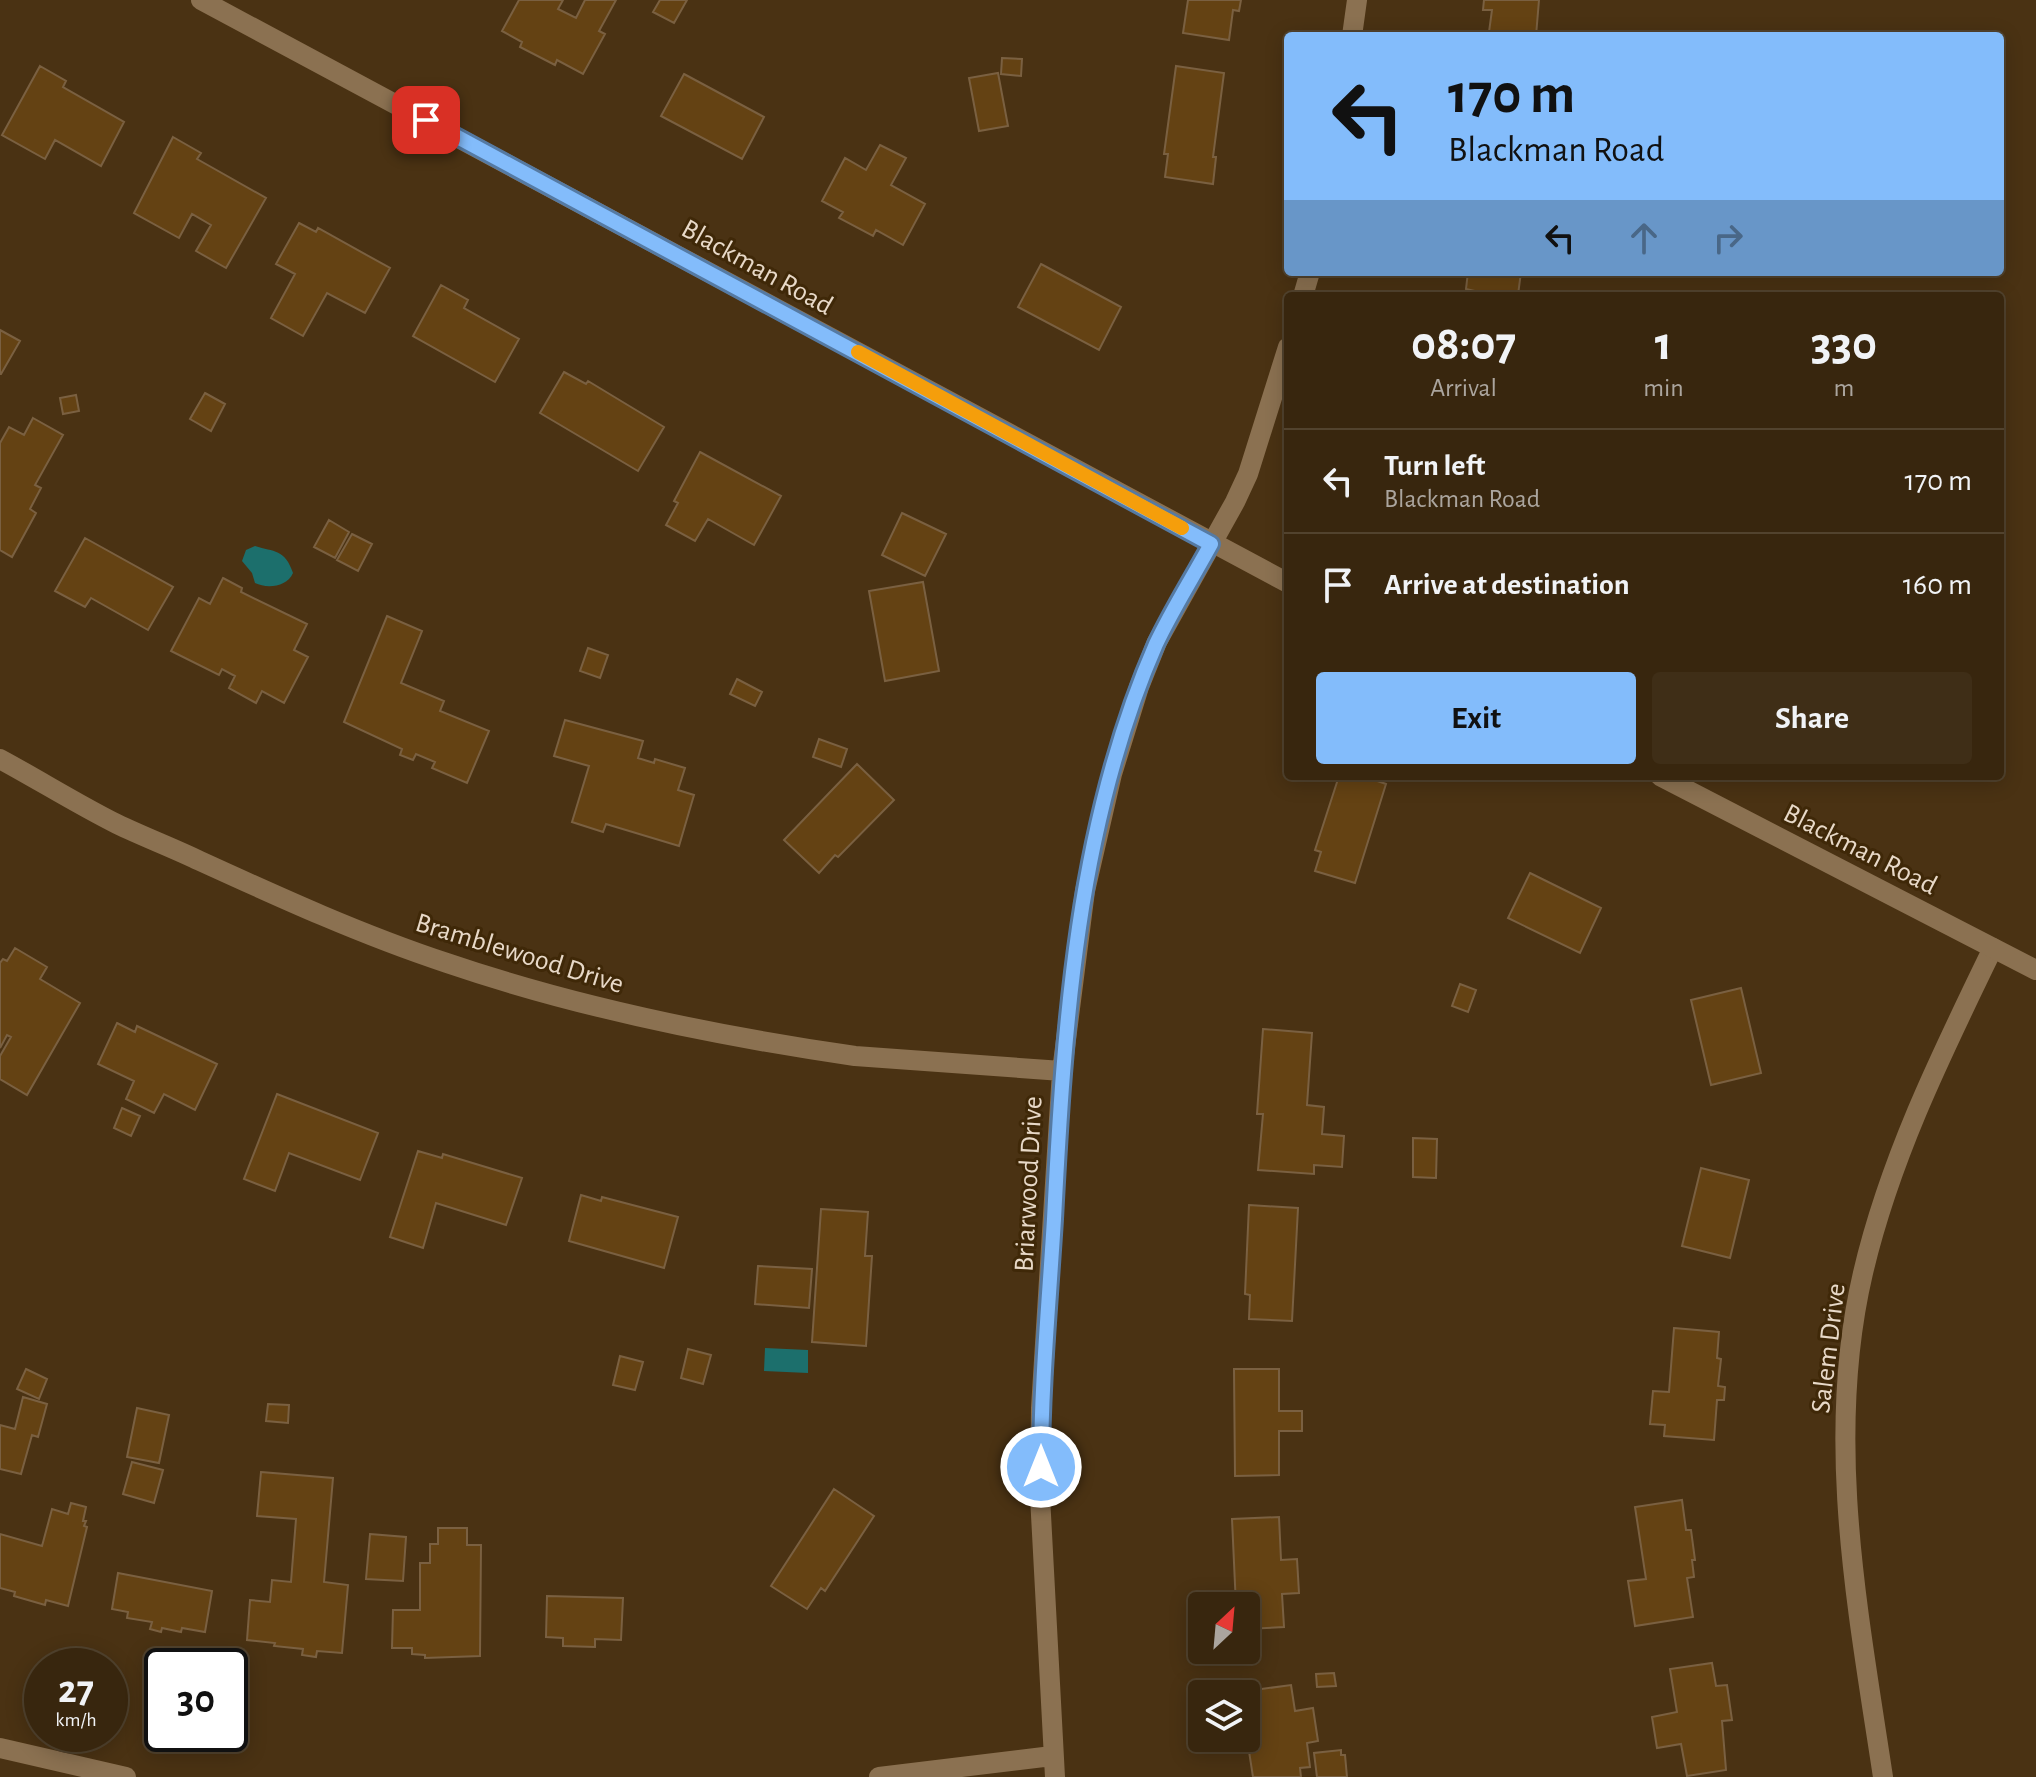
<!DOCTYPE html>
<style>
body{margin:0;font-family:"Alegreya Sans",sans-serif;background:#3f2e17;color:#f1f3f6;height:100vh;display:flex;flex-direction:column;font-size:30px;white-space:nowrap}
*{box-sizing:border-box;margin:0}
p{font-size:26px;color:#aba59e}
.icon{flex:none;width:44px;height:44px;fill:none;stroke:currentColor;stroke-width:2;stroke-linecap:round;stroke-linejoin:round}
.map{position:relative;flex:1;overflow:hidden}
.details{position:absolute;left:1284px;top:292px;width:720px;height:488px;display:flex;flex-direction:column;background:#38260e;border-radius:8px;box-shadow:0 4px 20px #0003,0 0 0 2px #52432e}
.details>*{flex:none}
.guide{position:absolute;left:1284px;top:32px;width:720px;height:244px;border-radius:8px;box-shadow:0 4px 20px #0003,0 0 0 2px #52432e;background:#83bcfb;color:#111;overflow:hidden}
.needle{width:52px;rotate:26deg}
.tools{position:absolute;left:1188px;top:1592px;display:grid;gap:16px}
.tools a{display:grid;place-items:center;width:72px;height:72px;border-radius:8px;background:#38260e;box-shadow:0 4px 20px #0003,0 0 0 2px #52432e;font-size:40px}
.speed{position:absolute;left:24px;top:1648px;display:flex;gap:16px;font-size:40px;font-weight:700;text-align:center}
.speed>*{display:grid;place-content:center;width:104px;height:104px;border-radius:50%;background:#38260e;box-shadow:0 4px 20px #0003,0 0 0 2px #52432e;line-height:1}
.speed small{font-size:20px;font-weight:400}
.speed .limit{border:4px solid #111;border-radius:12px;background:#fff;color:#111}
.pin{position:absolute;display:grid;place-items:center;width:68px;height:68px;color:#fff;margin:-34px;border-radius:16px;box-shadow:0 4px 12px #0006}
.me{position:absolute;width:88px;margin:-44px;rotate:0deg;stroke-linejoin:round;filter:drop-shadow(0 0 6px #0008)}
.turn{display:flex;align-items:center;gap:28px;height:168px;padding:0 32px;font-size:36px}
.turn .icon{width:104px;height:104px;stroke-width:2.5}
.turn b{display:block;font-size:56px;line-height:68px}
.lanes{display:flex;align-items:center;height:76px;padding:0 32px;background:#0003;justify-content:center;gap:40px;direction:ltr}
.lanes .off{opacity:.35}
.eta{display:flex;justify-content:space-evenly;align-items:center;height:136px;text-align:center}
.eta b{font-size:48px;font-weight:700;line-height:56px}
.action{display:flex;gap:16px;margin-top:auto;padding:16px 32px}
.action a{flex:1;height:92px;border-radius:8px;background:#83bcfb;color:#111;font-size:32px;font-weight:700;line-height:92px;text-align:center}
.action a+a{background:#3f2e17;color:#f1f3f6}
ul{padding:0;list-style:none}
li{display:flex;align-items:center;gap:24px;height:104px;padding:0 32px;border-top:2px solid #52432e}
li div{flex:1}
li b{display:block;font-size:30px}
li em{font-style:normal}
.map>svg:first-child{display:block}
.water{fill:#1c6f6c}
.building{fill:#644213;stroke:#7a6041;stroke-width:2}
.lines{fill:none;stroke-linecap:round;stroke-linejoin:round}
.minor{stroke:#8b7151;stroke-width:20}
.tertiary{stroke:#8b7151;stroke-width:20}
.route-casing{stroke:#557aa3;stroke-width:20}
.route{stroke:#83bcfb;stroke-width:14}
.slow{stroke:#f59e0b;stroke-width:14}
.labels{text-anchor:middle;stroke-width:6;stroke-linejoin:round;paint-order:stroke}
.street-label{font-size:28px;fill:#e8d9c8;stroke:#3f2808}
</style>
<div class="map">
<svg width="2036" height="1777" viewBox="0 0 2036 1777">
<rect width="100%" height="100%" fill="#4a3213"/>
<path class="water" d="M 255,546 C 274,552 285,549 293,573 C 287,587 267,589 255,583 L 252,573 L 242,561 L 246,550 Z
M 765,1348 L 808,1350 L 808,1373 L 764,1371 Z"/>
<path class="building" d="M 519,0 L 563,0 L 558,9 L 576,18 L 585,0 L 616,0 L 599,31 L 605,34 L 583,74 L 557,60 L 555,65 L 520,47 L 522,42 L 502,31 Z
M 660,0 L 687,0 L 674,23 L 653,12 Z
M 1188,0 L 1241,0 L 1239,11 L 1233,10 L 1229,40 L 1183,33 Z
M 1484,0 L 1539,0 L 1536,36 L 1489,32 L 1492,10 L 1483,10 Z
M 1002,58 L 1022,59 L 1021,76 L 1001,74 Z
M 40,66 L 66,81 L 63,87 L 124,122 L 101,166 L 55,140 L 45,159 L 2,135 Z
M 1176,66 L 1224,73 L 1213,157 L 1216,157 L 1213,184 L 1165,177 L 1168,154 L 1164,154 Z
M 998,73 L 1008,126 L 979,131 L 969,78 Z
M 684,74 L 764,117 L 742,159 L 661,116 Z
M 173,137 L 201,153 L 197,159 L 266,198 L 226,268 L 196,251 L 211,225 L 192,214 L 179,238 L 134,213 Z
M 880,145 L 906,158 L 891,185 L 925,204 L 903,245 L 876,230 L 873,236 L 839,218 L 843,212 L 822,201 L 845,158 L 866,170 Z
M 299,223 L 316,232 L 318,228 L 390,268 L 365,313 L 327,293 L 303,336 L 271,318 L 295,274 L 276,264 Z
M 1041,264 L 1121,307 L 1099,350 L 1018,307 Z
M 1468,272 L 1521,272 L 1518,295 L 1474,296 L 1475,291 L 1466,289 Z
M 441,285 L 468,300 L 464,308 L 519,339 L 495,382 L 413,336 Z
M 0,330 L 20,341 L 1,374 L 0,374 Z
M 564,372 L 586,384 L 588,381 L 664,427 L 638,471 L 540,413 Z
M 205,393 L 225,404 L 211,431 L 190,419 Z
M 76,395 L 79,411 L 63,414 L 60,398 Z
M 33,418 L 63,435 L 35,485 L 41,488 L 30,509 L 36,513 L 12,557 L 0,550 L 0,443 L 9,427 L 24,435 Z
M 700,452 L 781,496 L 754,545 L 708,519 L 695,541 L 666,525 L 678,503 L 674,501 Z
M 902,513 L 946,534 L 925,576 L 882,555 Z
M 329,520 L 349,532 L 335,558 L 314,547 Z
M 352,534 L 372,544 L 358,571 L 337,560 Z
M 85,538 L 173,587 L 148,630 L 91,598 L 85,607 L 55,591 Z
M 223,578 L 242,588 L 241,592 L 307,624 L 294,650 L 308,657 L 284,703 L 262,691 L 256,703 L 229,688 L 235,676 L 222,669 L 219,675 L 171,651 L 199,598 L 210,604 Z
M 923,582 L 939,671 L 885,681 L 869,591 Z
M 387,616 L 422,631 L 401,683 L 444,701 L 440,711 L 489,731 L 467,783 L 432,768 L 435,762 L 416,754 L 413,760 L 400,755 L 402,749 L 344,722 Z
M 588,648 L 608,655 L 600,678 L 580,671 Z
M 737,679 L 762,692 L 755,706 L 730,694 Z
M 565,720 L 643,741 L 638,758 L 654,763 L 655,759 L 685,768 L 678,790 L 694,795 L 679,846 L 606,824 L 603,832 L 572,822 L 589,766 L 554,756 Z
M 819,739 L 847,749 L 841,767 L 813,757 Z
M 857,764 L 894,800 L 838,857 L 835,855 L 819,873 L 784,840 Z
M 1339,776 L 1363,776 L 1386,784 L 1355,883 L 1315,871 L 1321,852 L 1315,850 Z
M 1530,873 L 1601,908 L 1580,953 L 1508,918 Z
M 15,948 L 47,967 L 40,979 L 80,1003 L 27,1095 L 0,1079 L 0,1056 L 11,1037 L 7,1035 L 0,1048 L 0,963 L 3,959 L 7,961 Z
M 1460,984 L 1476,990 L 1468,1012 L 1452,1006 Z
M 1741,988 L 1761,1073 L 1711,1085 L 1691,1000 Z
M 117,1023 L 135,1032 L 137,1026 L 217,1064 L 195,1110 L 164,1094 L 154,1113 L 126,1099 L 134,1081 L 98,1064 Z
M 1263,1029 L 1312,1033 L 1307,1105 L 1324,1107 L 1322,1134 L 1344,1136 L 1342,1167 L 1314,1165 L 1314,1174 L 1258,1170 L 1263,1114 L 1257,1114 Z
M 277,1094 L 378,1133 L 360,1180 L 289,1153 L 275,1191 L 244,1179 Z
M 122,1108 L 140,1116 L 131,1136 L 114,1128 Z
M 1413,1138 L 1437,1139 L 1436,1178 L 1413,1177 Z
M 418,1151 L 442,1158 L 443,1154 L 522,1178 L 506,1225 L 436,1203 L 423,1248 L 390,1237 Z
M 1701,1168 L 1749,1180 L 1730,1258 L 1682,1246 Z
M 581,1195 L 601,1201 L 602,1197 L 678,1217 L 664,1268 L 569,1241 Z
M 1249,1205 L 1298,1208 L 1292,1321 L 1249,1319 L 1250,1295 L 1245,1294 Z
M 821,1209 L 868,1212 L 865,1256 L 872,1256 L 866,1346 L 812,1342 Z
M 758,1266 L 812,1269 L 809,1308 L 755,1304 Z
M 1674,1328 L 1719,1332 L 1717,1358 L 1721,1359 L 1718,1386 L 1725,1387 L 1724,1400 L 1717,1400 L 1714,1440 L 1664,1436 L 1665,1425 L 1650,1424 L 1653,1391 L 1669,1392 Z
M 688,1349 L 711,1355 L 703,1384 L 681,1378 Z
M 620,1356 L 643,1362 L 635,1390 L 613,1385 Z
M 26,1369 L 47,1379 L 39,1399 L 17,1389 Z
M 1234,1369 L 1279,1369 L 1279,1411 L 1302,1411 L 1302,1431 L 1279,1431 L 1279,1475 L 1235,1476 Z
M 23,1397 L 47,1404 L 38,1437 L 32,1435 L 21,1474 L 0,1469 L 0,1425 L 15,1429 Z
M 268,1404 L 289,1405 L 288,1423 L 266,1421 Z
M 137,1408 L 169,1415 L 159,1463 L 127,1457 Z
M 132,1462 L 163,1470 L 154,1503 L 123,1494 Z
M 261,1472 L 333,1478 L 324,1582 L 348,1585 L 342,1653 L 317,1651 L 316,1657 L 302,1655 L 303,1649 L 274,1646 L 275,1643 L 247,1640 L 250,1600 L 270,1602 L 272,1580 L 291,1582 L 296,1519 L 257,1516 Z
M 834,1489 L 874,1516 L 825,1591 L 821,1588 L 807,1609 L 771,1586 Z
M 1682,1500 L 1686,1530 L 1691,1530 L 1695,1560 L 1692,1560 L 1694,1577 L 1687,1578 L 1693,1617 L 1635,1626 L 1628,1581 L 1646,1579 L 1635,1507 Z
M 71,1503 L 86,1507 L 83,1521 L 86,1521 L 84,1526 L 87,1527 L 68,1606 L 46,1600 L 45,1605 L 14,1596 L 15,1592 L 0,1588 L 0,1534 L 42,1546 L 52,1509 L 68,1514 Z
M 1279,1517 L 1281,1560 L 1297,1559 L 1299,1593 L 1282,1594 L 1284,1627 L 1246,1629 L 1246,1606 L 1236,1606 L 1232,1519 Z
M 438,1528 L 467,1528 L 467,1545 L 481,1545 L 480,1656 L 425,1658 L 425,1655 L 412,1654 L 412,1648 L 392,1648 L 393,1610 L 420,1610 L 420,1563 L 430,1563 L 430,1544 L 438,1544 Z
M 370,1534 L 406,1537 L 403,1581 L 366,1579 Z
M 118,1573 L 212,1591 L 205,1632 L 182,1628 L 181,1632 L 162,1628 L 161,1632 L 150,1629 L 152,1622 L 127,1618 L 128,1612 L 112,1609 Z
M 547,1596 L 623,1598 L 621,1640 L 595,1639 L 595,1647 L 563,1646 L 563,1638 L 546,1637 Z
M 1712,1663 L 1716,1686 L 1727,1685 L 1732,1720 L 1722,1721 L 1726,1770 L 1687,1776 L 1681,1744 L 1657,1748 L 1652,1717 L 1677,1712 L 1670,1669 Z
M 1334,1673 L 1336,1686 L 1317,1687 L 1316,1674 Z
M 1291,1685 L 1295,1711 L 1313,1708 L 1318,1741 L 1307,1743 L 1310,1767 L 1300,1768 L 1301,1777 L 1253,1777 L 1246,1732 L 1246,1694 L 1240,1692 Z
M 1341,1750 L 1341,1755 L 1345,1755 L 1347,1777 L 1317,1777 L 1314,1753 Z"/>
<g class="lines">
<path class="minor" d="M 1352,36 L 1357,0
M 1303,296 L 1310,272
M 0,759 C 39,780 77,804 117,824 C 144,837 173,848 200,861 C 281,898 362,935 447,963 C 579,1008 717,1036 855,1056 L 1062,1071
M 0,1748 L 126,1777
M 879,1777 L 1052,1756
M 1055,1777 L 1040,1496 L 1041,1408 L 1062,1071 L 1085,891 L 1112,774 L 1139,687 L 1157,642 L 1235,502 L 1248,474 L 1288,347
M 1883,1777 C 1858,1611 1824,1439 1863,1273 C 1890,1158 1942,1053 1993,948"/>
<path class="tertiary" d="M 201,0 L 1288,583
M 1660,776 L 2036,970"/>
</g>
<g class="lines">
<defs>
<path id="route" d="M 426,120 L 1211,544 C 1193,577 1172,610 1156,644 C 1077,824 1064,1026 1054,1219 C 1049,1302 1041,1384 1041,1467"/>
</defs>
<use href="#route" class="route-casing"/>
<use href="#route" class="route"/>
<path class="slow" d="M 858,352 L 1182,528"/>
</g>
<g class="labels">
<g class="street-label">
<text transform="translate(758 266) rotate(29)" y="10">Blackman Road</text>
<text transform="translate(1861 848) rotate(27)" y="10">Blackman Road</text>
<text transform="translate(520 952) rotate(17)" y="10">Bramblewood Drive</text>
<text transform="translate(1027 1184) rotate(-87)" y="10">Briarwood Drive</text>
<text transform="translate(1827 1348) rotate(-83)" y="10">Salem Drive</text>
</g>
</g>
</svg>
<div class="tools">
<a><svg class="needle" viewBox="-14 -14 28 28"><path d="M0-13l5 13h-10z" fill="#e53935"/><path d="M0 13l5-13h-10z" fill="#aba59e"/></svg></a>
<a><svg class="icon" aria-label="layers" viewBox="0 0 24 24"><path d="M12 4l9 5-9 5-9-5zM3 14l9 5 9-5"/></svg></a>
</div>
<div class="speed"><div>27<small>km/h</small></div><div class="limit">30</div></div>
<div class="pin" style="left:426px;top:120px;background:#d93025"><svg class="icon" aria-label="arrive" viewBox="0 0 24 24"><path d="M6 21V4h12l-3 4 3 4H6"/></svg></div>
<svg class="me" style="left:1041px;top:1467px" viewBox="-20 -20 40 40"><circle r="17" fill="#83bcfb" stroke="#fff" stroke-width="3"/><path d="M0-11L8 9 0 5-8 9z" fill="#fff"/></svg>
<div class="guide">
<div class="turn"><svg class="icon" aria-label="left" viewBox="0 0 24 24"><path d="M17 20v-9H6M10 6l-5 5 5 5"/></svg><div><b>170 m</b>Blackman Road</div></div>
<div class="lanes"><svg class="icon" aria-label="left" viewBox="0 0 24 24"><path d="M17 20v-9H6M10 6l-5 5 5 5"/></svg><svg class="icon off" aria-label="ahead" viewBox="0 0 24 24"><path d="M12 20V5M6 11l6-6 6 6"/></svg><svg class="icon off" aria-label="right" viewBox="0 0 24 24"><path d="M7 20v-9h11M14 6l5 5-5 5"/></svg></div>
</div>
<section class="details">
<div class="eta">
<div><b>08:07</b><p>Arrival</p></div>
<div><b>1</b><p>min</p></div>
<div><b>330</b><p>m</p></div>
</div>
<ul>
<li><svg class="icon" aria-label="left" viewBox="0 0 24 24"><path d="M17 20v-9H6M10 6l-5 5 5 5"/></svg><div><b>Turn left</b><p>Blackman Road</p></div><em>170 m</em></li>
<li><svg class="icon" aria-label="arrive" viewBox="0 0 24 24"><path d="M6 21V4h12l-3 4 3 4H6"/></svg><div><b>Arrive at destination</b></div><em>160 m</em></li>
</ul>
<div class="action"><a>Exit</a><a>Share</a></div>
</section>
</div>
